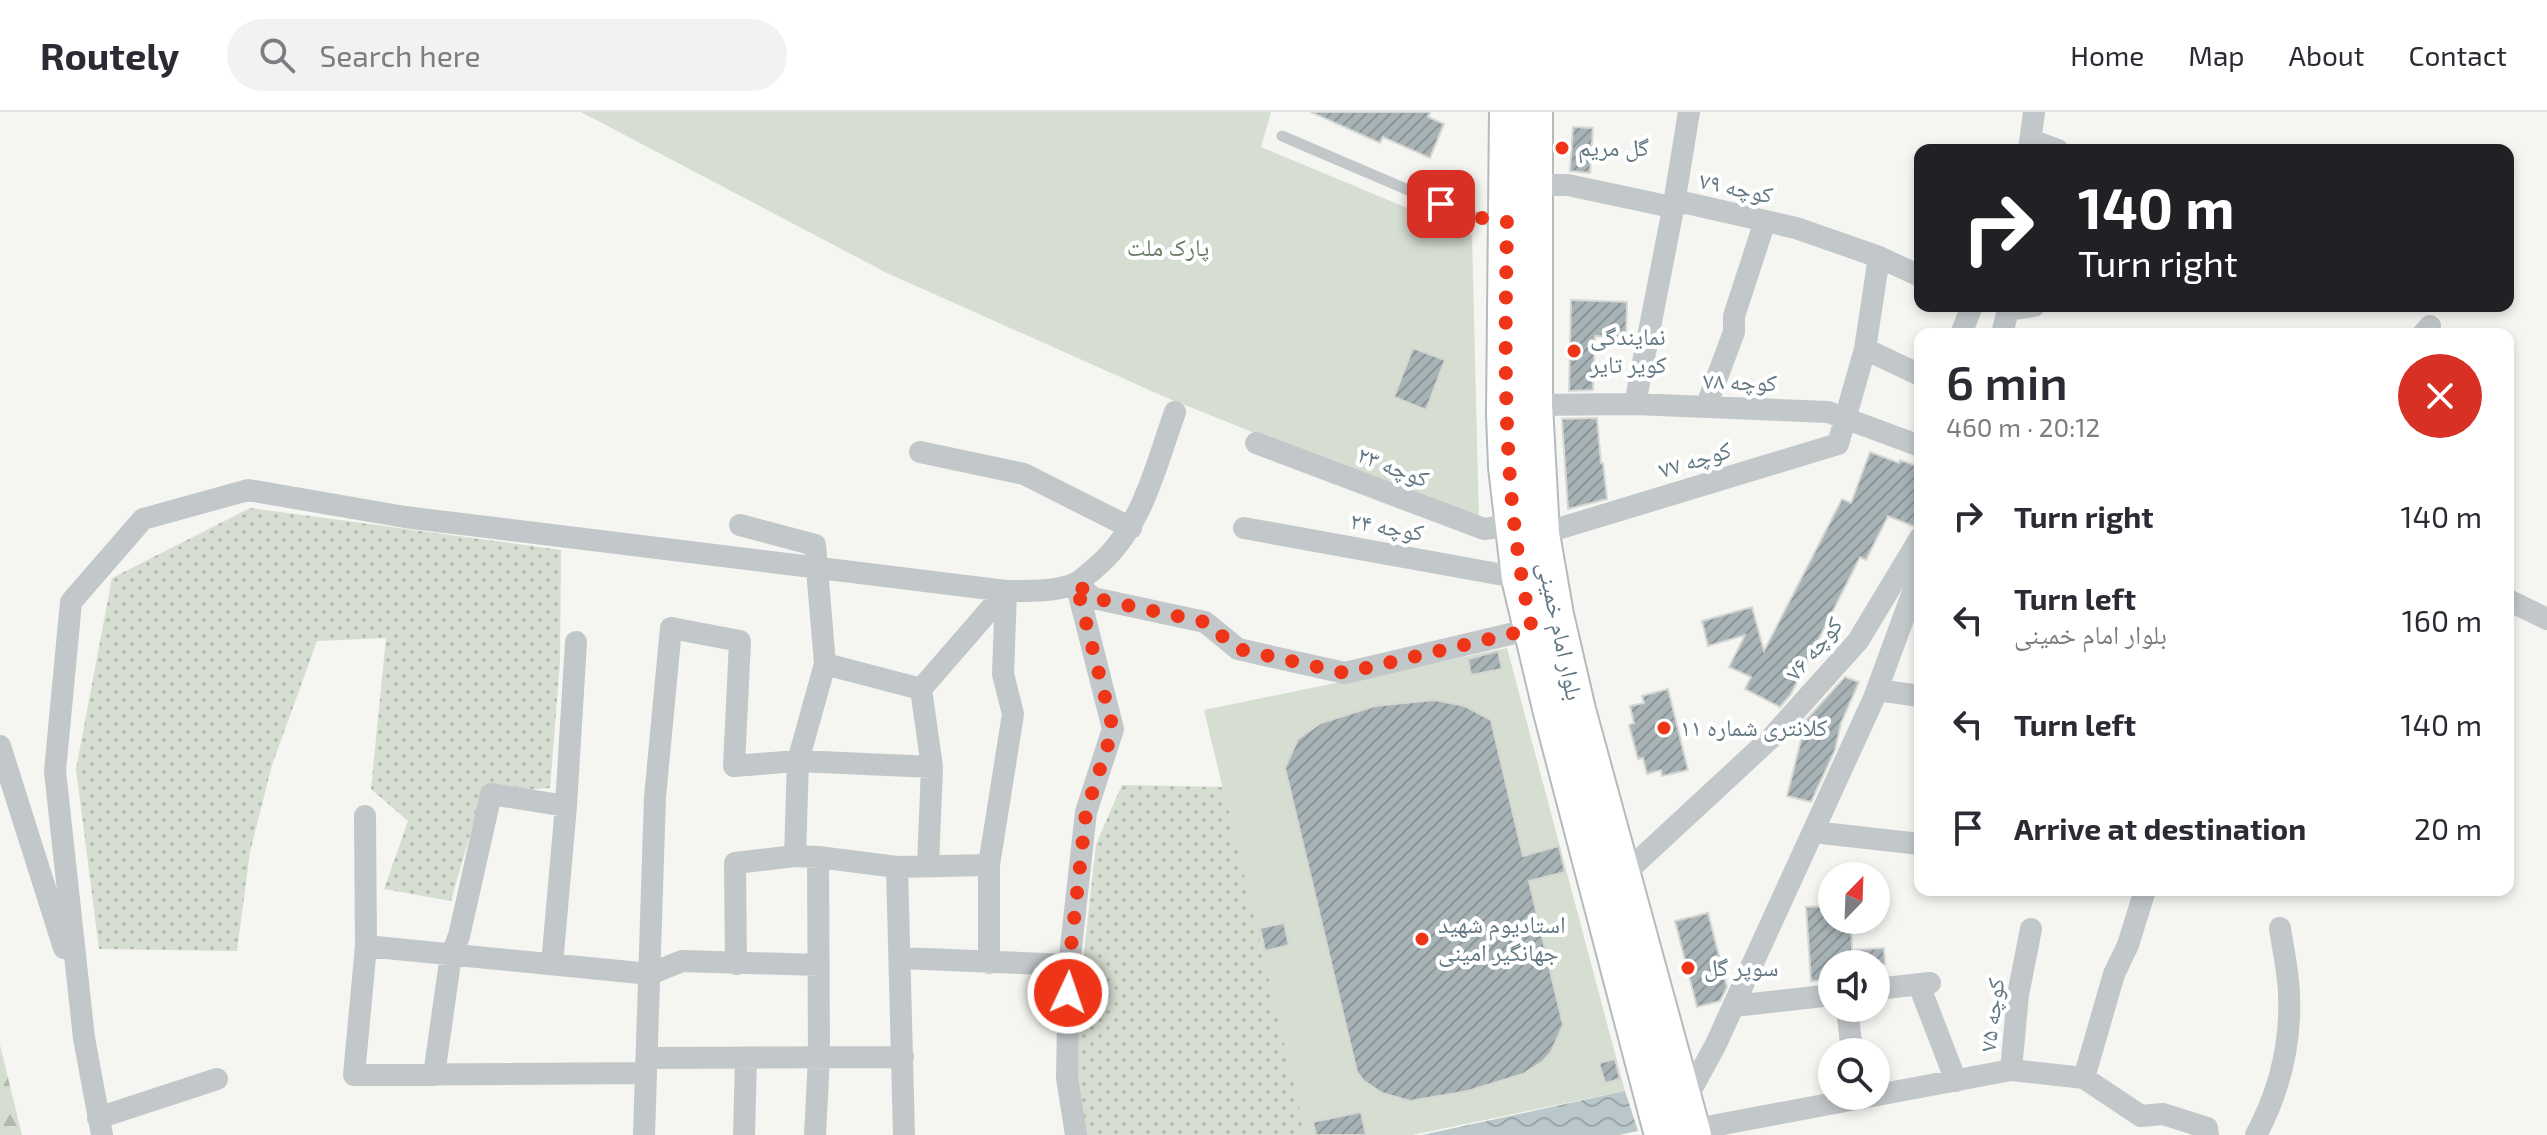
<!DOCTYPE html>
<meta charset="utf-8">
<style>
body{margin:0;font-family:"Exo 2","Noto Naskh Arabic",sans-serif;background:#f2f2f3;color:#2b2b33;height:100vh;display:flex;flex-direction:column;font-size:30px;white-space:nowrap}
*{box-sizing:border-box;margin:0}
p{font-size:26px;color:#7c7c81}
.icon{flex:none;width:44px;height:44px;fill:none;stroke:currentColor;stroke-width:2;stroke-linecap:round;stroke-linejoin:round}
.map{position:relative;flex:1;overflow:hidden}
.side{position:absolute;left:1914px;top:216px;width:600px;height:568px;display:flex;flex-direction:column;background:#fff;border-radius:16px;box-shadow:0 4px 12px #0003}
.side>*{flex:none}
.top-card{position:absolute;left:1914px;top:32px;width:600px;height:168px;border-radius:16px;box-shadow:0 4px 12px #0003;background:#202124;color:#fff;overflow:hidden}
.needle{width:52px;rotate:23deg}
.buttons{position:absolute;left:1818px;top:750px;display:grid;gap:16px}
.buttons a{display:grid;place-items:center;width:72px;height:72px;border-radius:50%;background:#fff;box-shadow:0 4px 12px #0003;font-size:40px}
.pin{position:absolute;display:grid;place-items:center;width:68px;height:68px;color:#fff;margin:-34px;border-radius:16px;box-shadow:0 4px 12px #0006}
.me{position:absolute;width:88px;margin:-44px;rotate:3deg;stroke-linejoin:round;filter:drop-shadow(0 0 6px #0008)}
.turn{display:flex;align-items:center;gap:28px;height:168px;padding:0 32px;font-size:36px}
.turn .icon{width:104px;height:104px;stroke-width:2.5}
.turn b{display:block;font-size:56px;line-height:68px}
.round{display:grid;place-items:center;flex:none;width:84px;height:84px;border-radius:42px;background:#f2f2f3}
.summary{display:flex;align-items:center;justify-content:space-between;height:136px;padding:0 32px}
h1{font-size:48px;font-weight:600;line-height:60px}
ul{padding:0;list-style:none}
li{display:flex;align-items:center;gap:24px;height:104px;padding:0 32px}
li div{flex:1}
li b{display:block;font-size:30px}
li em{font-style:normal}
header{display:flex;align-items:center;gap:48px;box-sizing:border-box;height:112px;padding:0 40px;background:#fff;border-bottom:2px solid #e1e1e2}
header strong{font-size:38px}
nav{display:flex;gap:44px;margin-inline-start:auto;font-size:28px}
.search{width:560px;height:72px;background:#f2f2f3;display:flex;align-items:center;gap:20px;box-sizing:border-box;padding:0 28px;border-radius:44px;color:#7c7c81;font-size:30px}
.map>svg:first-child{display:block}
.forest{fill:url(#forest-firs)}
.park{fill:#d6ddd1}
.garden{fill:url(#garden-dots)}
.water{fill:url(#water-waves)}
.building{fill:url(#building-hatch);stroke:#d6d6d3;stroke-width:2}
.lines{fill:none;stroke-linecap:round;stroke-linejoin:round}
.primary-casing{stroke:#b5babd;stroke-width:40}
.lane{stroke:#c2c7c9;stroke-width:11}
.street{stroke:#c2c7c9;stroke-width:22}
.primary{stroke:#fff;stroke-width:36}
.route{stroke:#ef3517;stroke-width:14;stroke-dasharray:0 25.2}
.poi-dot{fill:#ef3517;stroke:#fff;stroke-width:3}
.labels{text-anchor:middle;stroke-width:8;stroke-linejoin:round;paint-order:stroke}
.poi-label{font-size:24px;fill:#627884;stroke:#fff;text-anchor:start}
.street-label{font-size:24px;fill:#627884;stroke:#fff}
.park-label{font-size:24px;fill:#687b61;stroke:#fff}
</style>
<header>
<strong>Routely</strong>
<div class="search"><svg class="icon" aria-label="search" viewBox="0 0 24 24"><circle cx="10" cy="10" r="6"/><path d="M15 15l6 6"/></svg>Search here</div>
<nav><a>Home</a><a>Map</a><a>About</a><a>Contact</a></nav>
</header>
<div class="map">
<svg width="2547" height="1023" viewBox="0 0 2547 1023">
<defs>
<pattern id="forest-firs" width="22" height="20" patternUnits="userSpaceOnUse" patternTransform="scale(2)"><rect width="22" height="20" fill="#d6ddd1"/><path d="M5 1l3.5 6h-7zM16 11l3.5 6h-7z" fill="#b1b8af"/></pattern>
<pattern id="garden-dots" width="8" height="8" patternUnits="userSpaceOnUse" patternTransform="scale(2)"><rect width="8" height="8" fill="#d6ddd1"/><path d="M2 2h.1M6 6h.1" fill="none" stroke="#b1b8af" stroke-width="1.8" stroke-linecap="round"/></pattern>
<pattern id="water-waves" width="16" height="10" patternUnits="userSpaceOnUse" patternTransform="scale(2)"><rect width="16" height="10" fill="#b9c7cb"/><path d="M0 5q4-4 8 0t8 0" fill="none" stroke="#9aa6aa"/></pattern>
<pattern id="building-hatch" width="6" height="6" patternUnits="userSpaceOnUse" patternTransform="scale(2)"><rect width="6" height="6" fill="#a8b3b6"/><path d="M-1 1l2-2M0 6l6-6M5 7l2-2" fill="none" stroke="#8c969a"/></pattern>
</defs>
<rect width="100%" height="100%" fill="#f5f5f1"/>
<path class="forest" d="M 0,933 L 22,1023 L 0,1023 Z"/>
<path class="park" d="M 581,0 L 1271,0 L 1261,35 L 1472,123 L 1479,411 L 1165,285 L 887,161 Z
M 1507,536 L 1625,979 L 1412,1023 L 1306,1023 L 1204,598 Z"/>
<path class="garden" d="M 250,396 L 561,438 L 560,550 L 550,676 L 482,681 L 451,789 L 384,777 L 408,709 L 371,677 L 386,526 L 317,529 L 272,653 L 250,740 L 237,839 L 99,837 L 76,657 L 112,466 Z
M 1122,673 L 1223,675 L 1306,1023 L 1086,1023 L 1069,979 L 1096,732 Z"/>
<path class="water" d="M 1625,979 L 1638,1019 L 1619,1023 L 1422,1023 Z"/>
<path class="building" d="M 1311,0 L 1430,0 L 1428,5 L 1444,12 L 1430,46 L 1383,25 L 1380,31 Z
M 1573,15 L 1593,16 L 1590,61 L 1570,59 Z
M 1571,188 L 1627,190 L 1626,225 L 1595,224 L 1593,278 L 1569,279 Z
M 1413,236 L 1445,248 L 1426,298 L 1394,285 Z
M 1597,306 L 1601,351 L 1603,351 L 1607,387 L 1568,397 L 1562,307 Z
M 1870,340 L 1899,351 L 1900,348 L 1920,355 L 1920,412 L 1913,414 L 1888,404 L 1866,448 L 1860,445 L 1791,582 L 1780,595 L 1745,577 L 1751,565 L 1729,555 L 1745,523 L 1708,534 L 1702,509 L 1752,495 L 1764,539 L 1842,387 L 1851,391 Z
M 1498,539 L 1502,557 L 1471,563 L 1468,547 Z
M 1845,565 L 1859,570 L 1841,611 L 1835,638 L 1811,690 L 1787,684 L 1806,608 Z
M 1668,577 L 1688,658 L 1662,664 L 1661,658 L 1647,662 L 1643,646 L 1638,647 L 1629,613 L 1634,611 L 1630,594 L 1644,591 L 1642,584 Z
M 1435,588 L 1465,594 L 1491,608 L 1523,744 L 1559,734 L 1565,760 L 1529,769 L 1563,913 L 1551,940 L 1543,949 L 1523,962 L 1468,979 L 1410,989 L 1382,981 L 1364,969 L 1357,960 L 1285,656 L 1298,627 L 1321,611 L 1375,594 Z
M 1832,794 L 1832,808 L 1851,808 L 1852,838 L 1884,836 L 1885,852 L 1832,852 L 1832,868 L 1811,869 L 1806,795 Z
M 1708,801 L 1727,875 L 1720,889 L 1697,895 L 1675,809 Z
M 1284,811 L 1289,833 L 1265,839 L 1260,816 Z
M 1615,947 L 1620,967 L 1605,971 L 1599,951 Z
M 1361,1000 L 1366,1023 L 1316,1023 L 1313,1010 Z"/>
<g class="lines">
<defs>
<path id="primary" d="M 1508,0 L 1505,302 L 1507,355 L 1520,466 L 1552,600 L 1663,1023
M 1534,0 L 1534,293 L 1541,422 L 1555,503 L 1577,598 L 1693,1023"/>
</defs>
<use href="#primary" class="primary-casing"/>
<path class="lane" d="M 1282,24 L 1469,104 L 1502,110"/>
<path class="street" d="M 2031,28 L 2058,38
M 2029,38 L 2034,0
M 1534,73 L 1568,73 L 1662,93 L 1687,91 L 1796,116 L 1879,145 L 1920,164
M 1961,222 L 1972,194
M 2002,222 L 2008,198 L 2034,194
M 2423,222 L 2430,214
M 1865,237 L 1920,263
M 1635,292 L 1674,92 L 1689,0
M 1534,293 L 1635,292 L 1828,300 L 1920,334
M 1706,295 L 1734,220 L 1734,204 L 1765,109
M 1256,331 L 1484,417 L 1514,413
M 920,340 L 1024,362 L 1131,416
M 740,413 L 815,433 L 825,552 L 798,649 L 795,744
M 1244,416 L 1520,466
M 1541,422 L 1838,332 L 1865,237 L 1879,145
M 1076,471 L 1093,486 L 1205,510 L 1238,537 L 1345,561 L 1532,517
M 2508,488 L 2547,507
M 825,552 L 921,577
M 1877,578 L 1920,584
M 0,634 L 64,836
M 566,694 L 576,530
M 365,704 L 366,834 L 354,963 L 646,961
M 1813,720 L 1920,732
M 928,753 L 932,655 L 921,577 L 1006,479
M 897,755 L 904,1023
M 1622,764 L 1772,625 L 1858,529 L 1920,426
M 366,834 L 650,862 L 682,849 L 819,853
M 901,846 L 1069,853
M 989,851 L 989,753 L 1013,602 L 1003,562 L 1006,479
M 736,852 L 735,751 L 795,744 L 818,745 L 897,755 L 989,753
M 1919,873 L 1956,969
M 1876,877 L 1930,871
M 1734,894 L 1832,883
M 1847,896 L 1852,940
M 647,946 L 903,945
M 2011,958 L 2084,966 L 2141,1004 L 2163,1002 L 2207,1016 L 2208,1023
M 434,963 L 451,843 L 459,824 L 491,682 L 566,694 L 552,852
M 2084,966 L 2114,862 L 2128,833 L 2145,778
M 1684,991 L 1716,932 L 1874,586 L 1920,461
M 98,1006 L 217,967
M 1680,1020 L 2011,958 L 2018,883 L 2031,817
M 102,1023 L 84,926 L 55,659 L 71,490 L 143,407 L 248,378 L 405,405 L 1006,479 C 1029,479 1053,480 1074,472 C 1081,469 1088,462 1094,457 C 1142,418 1155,356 1175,300
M 644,1023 L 655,685 L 671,516 L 740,529 L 734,654 L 798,649 L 932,655
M 744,1023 L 746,946
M 815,1023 L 819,946 L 818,745
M 1076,1023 L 1067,966 L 1069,853 L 1086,700 L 1113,617 L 1076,471
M 2256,1023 C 2279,980 2291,933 2289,884 C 2289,862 2283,838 2280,816"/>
<use href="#primary" class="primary"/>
</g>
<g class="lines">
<path class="route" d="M 1068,881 L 1069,853 L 1086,700 L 1113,617 L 1076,471 L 1093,486 L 1205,510 L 1238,537 L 1345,561 L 1532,517 C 1501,383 1505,247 1507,110 L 1469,104 L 1441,92"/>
</g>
<g class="poi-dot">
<circle cx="1562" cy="36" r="8"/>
<circle cx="1574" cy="239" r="8"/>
<circle cx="1664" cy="616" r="8"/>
<circle cx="1422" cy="827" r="8"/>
<circle cx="1688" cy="856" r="8"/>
</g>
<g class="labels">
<g class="poi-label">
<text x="1578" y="44">گل مریم</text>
<text x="1590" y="233">نمایندگی<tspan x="1590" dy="28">کویر تایر</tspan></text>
<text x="1680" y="624">کلانتری شماره ۱۱</text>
<text x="1438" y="821">استادیوم شهید<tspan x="1438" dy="28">جهانگیر امینی</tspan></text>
<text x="1704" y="864">سوپر گل</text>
</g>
<g class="street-label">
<text transform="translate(1736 76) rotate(12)" y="8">کوچه ۷۹</text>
<text transform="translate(1740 270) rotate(2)" y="8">کوچه ۷۸</text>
<text transform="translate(1695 348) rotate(-17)" y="8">کوچه ۷۷</text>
<text transform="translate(1393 355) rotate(21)" y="8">کوچه ۲۳</text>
<text transform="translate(1387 415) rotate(10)" y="8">کوچه ۲۴</text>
<text transform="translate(1560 519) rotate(78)" y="8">بلوار امام خمینی</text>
<text transform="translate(1814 537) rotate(-50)" y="8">کوچه ۷۶</text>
<text transform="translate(1992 903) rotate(-83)" y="8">کوچه ۷۵</text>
</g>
<g class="park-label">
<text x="1168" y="144">پارک ملت</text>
</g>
</g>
</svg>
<div class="buttons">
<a><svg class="needle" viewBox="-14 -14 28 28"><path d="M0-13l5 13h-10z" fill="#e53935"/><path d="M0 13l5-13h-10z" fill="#7c7c81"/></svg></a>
<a><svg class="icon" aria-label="sound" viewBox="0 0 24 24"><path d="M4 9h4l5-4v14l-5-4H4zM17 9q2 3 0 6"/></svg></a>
<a><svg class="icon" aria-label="search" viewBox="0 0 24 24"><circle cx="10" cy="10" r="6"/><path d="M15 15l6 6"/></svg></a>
</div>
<div class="pin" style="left:1441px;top:92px;background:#d93025"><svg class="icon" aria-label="arrive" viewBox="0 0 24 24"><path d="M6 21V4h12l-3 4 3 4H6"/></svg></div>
<svg class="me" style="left:1068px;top:881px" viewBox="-20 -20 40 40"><circle r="17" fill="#ef3517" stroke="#fff" stroke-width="3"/><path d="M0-11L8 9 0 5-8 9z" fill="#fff"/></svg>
<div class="top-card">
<div class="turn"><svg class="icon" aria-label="right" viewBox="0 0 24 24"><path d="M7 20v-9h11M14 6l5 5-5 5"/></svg><div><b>140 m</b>Turn right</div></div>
</div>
<section class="side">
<div class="summary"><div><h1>6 min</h1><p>460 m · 20:12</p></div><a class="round" style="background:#d93025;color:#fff"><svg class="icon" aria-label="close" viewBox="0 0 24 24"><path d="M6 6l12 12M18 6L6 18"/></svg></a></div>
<ul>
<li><svg class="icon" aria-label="right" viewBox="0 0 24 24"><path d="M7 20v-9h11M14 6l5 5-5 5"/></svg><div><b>Turn right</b></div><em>140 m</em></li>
<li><svg class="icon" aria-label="left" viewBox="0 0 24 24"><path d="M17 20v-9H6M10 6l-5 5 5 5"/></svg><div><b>Turn left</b><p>بلوار امام خمینی</p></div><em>160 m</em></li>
<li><svg class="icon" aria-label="left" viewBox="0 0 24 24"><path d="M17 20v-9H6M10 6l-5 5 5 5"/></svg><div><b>Turn left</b></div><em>140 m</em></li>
<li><svg class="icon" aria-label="arrive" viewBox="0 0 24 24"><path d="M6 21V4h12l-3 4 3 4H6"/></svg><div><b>Arrive at destination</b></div><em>20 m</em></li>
</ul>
</section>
</div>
